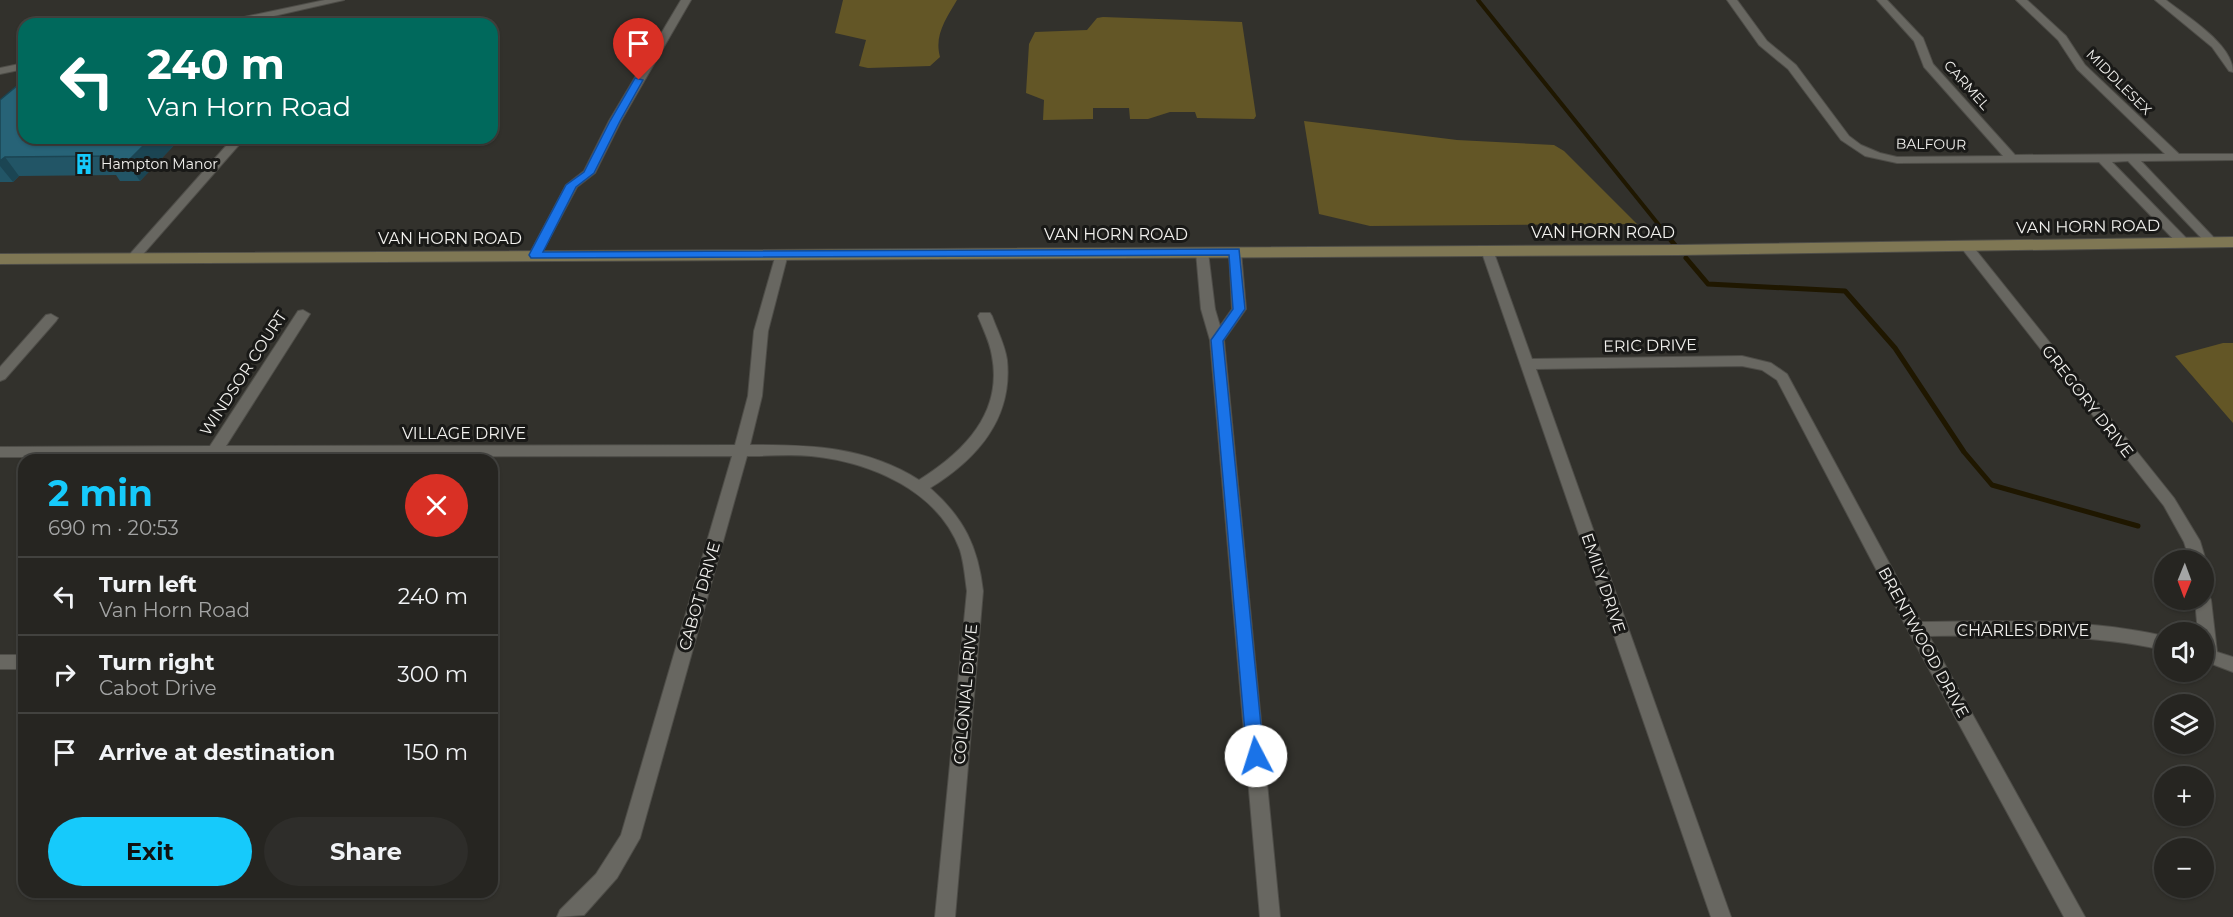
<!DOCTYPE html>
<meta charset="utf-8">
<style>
body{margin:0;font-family:Montserrat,sans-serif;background:#2e2d2a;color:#f1f3f6;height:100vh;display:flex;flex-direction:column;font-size:22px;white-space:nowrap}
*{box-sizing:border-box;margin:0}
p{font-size:20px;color:#a4a5a5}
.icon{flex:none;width:33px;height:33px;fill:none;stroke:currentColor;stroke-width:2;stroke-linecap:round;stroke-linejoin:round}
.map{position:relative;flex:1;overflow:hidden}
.sheet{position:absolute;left:18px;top:454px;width:480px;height:444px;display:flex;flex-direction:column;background:#262521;border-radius:18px;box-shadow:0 2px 4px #0004,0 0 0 2px #42423f}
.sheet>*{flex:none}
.top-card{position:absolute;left:18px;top:18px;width:480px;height:126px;border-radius:18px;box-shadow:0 2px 4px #0004,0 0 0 2px #42423f;background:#00695c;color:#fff;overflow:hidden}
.needle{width:39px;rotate:181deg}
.fabs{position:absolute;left:2154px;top:550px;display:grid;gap:12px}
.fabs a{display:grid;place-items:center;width:60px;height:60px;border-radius:50%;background:#262521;box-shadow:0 2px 4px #0004,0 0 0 2px #42423f;font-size:30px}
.pin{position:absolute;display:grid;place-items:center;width:51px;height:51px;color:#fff;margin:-62px -26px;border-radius:50% 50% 50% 0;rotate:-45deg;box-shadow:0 0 6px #0007}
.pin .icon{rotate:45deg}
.me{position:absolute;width:66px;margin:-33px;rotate:355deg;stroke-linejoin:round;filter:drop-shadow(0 0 4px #0008)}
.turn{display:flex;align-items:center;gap:21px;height:126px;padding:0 30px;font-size:27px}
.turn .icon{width:78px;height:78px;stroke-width:2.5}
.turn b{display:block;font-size:42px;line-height:51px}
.round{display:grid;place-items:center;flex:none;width:63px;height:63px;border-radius:32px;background:#2e2d2a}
.summary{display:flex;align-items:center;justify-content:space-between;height:102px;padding:0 30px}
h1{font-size:36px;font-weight:700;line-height:45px;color:#16cafb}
.primary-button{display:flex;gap:12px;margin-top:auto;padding:12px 30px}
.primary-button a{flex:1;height:69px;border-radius:36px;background:#16cafb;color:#111;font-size:24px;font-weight:700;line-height:69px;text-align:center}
.primary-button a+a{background:#2e2d2a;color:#f1f3f6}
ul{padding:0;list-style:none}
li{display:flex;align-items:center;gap:18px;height:78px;padding:0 30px;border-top:2px solid #42423f}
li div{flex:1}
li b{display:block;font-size:22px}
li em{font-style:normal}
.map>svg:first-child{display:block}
.green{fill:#635626}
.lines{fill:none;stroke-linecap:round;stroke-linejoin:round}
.stream-far1{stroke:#1f1700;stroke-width:4}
.stream{stroke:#1f1700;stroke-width:5}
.street-casing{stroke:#4e4d48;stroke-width:2}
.secondary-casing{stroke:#4e4d48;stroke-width:2}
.street{fill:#686761;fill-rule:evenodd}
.secondary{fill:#7f7754;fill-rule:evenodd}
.wall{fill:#256}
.shaded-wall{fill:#1b4553}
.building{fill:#276377;stroke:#1b4553;stroke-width:1.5}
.route{fill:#1a73e8;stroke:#114b97;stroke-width:1.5}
.labels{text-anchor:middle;stroke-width:6;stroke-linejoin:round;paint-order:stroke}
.far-street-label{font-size:14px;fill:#f2f1ee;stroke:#191917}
.far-poi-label{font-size:14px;fill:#f2f1ee;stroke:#191917;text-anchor:start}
.street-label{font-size:16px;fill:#f2f1ee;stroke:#191917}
</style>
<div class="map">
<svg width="2233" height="917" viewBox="0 0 2233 917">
<rect width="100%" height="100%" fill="#32312c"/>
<path class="green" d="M 843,0 L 957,0 C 946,19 934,35 940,57 L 930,66 L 868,68 L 859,66 L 866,40 L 835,33 Z
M 1103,17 L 1242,22 L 1256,116 L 1254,119 L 1197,118 L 1195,112 L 1170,112 L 1148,119 L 1130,119 L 1129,108 L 1093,108 L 1093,119 L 1043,120 L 1044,100 L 1026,93 L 1029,44 L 1035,32 L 1087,30 L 1097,18 Z
M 1304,121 L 1457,140 L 1554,145 L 1564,151 L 1637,224 L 1370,226 L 1319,214 Z
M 2223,343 L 2233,343 L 2233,423 L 2175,356 Z"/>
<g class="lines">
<path class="stream-far1" d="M 1478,0 L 1667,235"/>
<path class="stream" d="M 1666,234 L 1678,249
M 1686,258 L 1708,284 L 1845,291 L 1895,348 L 1964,452 L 1992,485 L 2138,526"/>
<defs>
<path id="street" d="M 325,0 L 344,0 L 239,24 L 220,24 L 225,21 Z
M 681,0 L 691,0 L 621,121 L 595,173 L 577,187 L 539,258 L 531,258 L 529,255 L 566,185 L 584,171 L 609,121 Z
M 1727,0 L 1737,0 L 1767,41 L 1796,65 L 1849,136 L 1861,145 L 1880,153 L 1897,157 L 2003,156 L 1924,67 L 1914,41 L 1877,0 L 1887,0 L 1923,38 L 1933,64 L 2015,155 L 2165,154 L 2077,69 L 2058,40 L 2016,0 L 2027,0 L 2066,36 L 2085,65 L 2179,154 L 2233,154 L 2233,160 L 2141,161 L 2218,242 L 2212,246 L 2208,245 L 2128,161 L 2112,162 L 2188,240 L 2190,243 L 2188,246 L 2180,246 L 2099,162 L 1897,163 L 1865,156 L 1841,140 L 1788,69 L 1759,45 Z
M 2155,0 L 2166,0 C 2187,17 2233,44 2233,72 L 2229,71 L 2212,47 Z
M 24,63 L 24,69 L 0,74 L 0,68 Z
M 233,138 L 245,138 L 138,260 L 130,260 L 128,257 L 130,254 Z
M 1967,243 L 1971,244 L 2174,498 L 2200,541 L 2206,561 L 2204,566 L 2204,561 L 2190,561 L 2184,542 L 2164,506 L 1963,250 L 1961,247 L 1963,244 Z
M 1487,246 L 1493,250 L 1532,359 L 1742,356 L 1771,363 L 1787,374 L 1921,622 C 2003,621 2084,618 2164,636 L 2164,650 C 2086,633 2008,635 1929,636 L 2085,917 L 2064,917 L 1910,634 L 1777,380 L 1762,370 L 1742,366 L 1536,369 L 1731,917 L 1711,917 L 1481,250 Z
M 1202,248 L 1208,252 L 1215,309 L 1220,326 L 1232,309 L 1229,252 L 1235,248 L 1241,252 L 1246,309 L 1224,340 L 1280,917 L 1260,917 L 1210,340 L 1201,309 L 1196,252 Z
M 782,250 L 788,254 L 768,331 L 762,396 L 750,445 C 811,445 865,446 919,480 C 964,452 1003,413 992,356 C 990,342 983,329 978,316 L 980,313 L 990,313 L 992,316 C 997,330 1005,345 1007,360 C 1013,419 977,459 930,488 C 964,518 978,547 983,591 L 955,917 L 935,917 L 967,591 C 965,577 964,563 960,550 C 938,490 870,462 811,456 C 790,454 768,456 747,456 L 640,838 L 617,878 L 584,915 L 557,917 L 560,910 L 596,874 L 621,835 L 732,456 L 0,457 L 0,447 L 210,446 L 298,311 L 303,310 L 310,314 L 226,446 L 735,445 L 748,396 L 754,331 L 776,254 Z
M 51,314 L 58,318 L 56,321 L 5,379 L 0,381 L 0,367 L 46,315 Z
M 2204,593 L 2209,595 L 2211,600 L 2217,652 L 2233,657 L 2233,672 L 2204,661 L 2204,633 L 2198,633 L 2195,600 L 2204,600 Z
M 0,655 L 24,655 L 24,669 L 0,669 Z"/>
<path id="secondary" d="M 2233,237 L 2233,247 L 1679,255 L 0,264 L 0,254 L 1679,245 Z"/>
</defs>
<use href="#street" class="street-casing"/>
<use href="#secondary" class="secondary-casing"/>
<use href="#street" class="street"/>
<use href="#secondary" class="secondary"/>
</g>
<path class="wall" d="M 0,100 L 181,138 L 140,181 L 120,181 L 116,175 L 19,176 L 13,182 L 0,182 Z"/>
<path class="shaded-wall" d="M 151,138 L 181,138 L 140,181 L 127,162 Z
M 5,157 L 19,176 L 13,182 L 0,166 L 0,161 Z"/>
<path class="building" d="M 24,80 L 24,138 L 151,138 L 127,162 L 107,162 L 113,156 L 5,157 L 0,161 L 0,100 Z"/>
<path class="route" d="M 635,78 L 643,80 L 620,121 L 594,173 L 576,187 L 543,252 L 1239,249 L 1245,309 L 1223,341 L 1264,756 L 1261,761 L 1256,763 L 1250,761 L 1247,756 L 1211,340 L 1233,309 L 1229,255 L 531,258 L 529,255 L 566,185 L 584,172 L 610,121 Z"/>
<defs>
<symbol id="building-bare" viewBox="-9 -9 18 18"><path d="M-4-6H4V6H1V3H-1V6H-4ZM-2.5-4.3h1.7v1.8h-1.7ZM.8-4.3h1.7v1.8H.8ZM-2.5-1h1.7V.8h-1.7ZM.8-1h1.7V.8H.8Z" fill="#16cafb" stroke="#191917" stroke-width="2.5" paint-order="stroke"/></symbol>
</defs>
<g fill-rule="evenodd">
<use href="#building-bare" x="69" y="149" width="30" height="30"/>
</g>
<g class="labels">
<g class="far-street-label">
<text transform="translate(2119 82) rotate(45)" y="5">MIDDLESEX</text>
<text transform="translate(1967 85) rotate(48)" y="5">CARMEL</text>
<text transform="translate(1931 144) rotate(1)" y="5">BALFOUR</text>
</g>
<g class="far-poi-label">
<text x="101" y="169">Hampton Manor</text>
</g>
<g class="street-label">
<text transform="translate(2088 226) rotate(-1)" y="6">VAN HORN ROAD</text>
<text x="1603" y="238">VAN HORN ROAD</text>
<text x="1116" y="240">VAN HORN ROAD</text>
<text x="450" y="244">VAN HORN ROAD</text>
<text transform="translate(1650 345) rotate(-1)" y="6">ERIC DRIVE</text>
<text transform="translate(243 373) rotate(-57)" y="6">WINDSOR COURT</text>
<text transform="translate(2088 401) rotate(52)" y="6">GREGORY DRIVE</text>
<text x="464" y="439">VILLAGE DRIVE</text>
<text transform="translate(1604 583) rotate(71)" y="6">EMILY DRIVE</text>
<text transform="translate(699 596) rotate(-74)" y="6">CABOT DRIVE</text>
<text x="2023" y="636">CHARLES DRIVE</text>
<text transform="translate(1924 642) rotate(61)" y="6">BRENTWOOD DRIVE</text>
<text transform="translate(965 694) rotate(-85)" y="6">COLONIAL DRIVE</text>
</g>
</g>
</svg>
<div class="fabs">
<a><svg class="needle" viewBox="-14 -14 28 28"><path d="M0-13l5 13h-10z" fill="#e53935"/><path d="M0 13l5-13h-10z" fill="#a4a5a5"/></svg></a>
<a><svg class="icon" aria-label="sound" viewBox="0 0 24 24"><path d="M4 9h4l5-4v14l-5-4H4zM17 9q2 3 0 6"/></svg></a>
<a><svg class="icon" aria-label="layers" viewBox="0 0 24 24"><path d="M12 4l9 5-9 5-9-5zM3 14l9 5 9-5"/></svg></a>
<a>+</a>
<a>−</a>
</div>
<div class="pin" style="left:639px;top:80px;background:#d93025"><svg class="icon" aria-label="arrive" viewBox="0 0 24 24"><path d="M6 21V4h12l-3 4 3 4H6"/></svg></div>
<svg class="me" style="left:1256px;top:756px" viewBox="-20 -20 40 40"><circle r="19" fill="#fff"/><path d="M0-13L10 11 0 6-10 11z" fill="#1a73e8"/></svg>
<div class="top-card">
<div class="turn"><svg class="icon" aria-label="left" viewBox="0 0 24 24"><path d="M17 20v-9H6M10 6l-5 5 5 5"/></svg><div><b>240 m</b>Van Horn Road</div></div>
</div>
<section class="sheet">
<div class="summary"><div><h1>2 min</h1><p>690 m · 20:53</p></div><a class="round" style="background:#d93025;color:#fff"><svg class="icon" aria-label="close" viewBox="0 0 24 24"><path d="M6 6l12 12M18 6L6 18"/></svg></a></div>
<ul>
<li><svg class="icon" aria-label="left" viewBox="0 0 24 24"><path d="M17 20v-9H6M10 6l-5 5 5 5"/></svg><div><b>Turn left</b><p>Van Horn Road</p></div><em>240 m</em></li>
<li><svg class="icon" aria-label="right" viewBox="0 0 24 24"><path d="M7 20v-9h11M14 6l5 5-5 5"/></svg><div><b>Turn right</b><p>Cabot Drive</p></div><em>300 m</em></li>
<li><svg class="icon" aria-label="arrive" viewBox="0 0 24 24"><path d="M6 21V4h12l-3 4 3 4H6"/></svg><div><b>Arrive at destination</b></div><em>150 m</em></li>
</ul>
<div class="primary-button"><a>Exit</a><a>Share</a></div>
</section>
</div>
